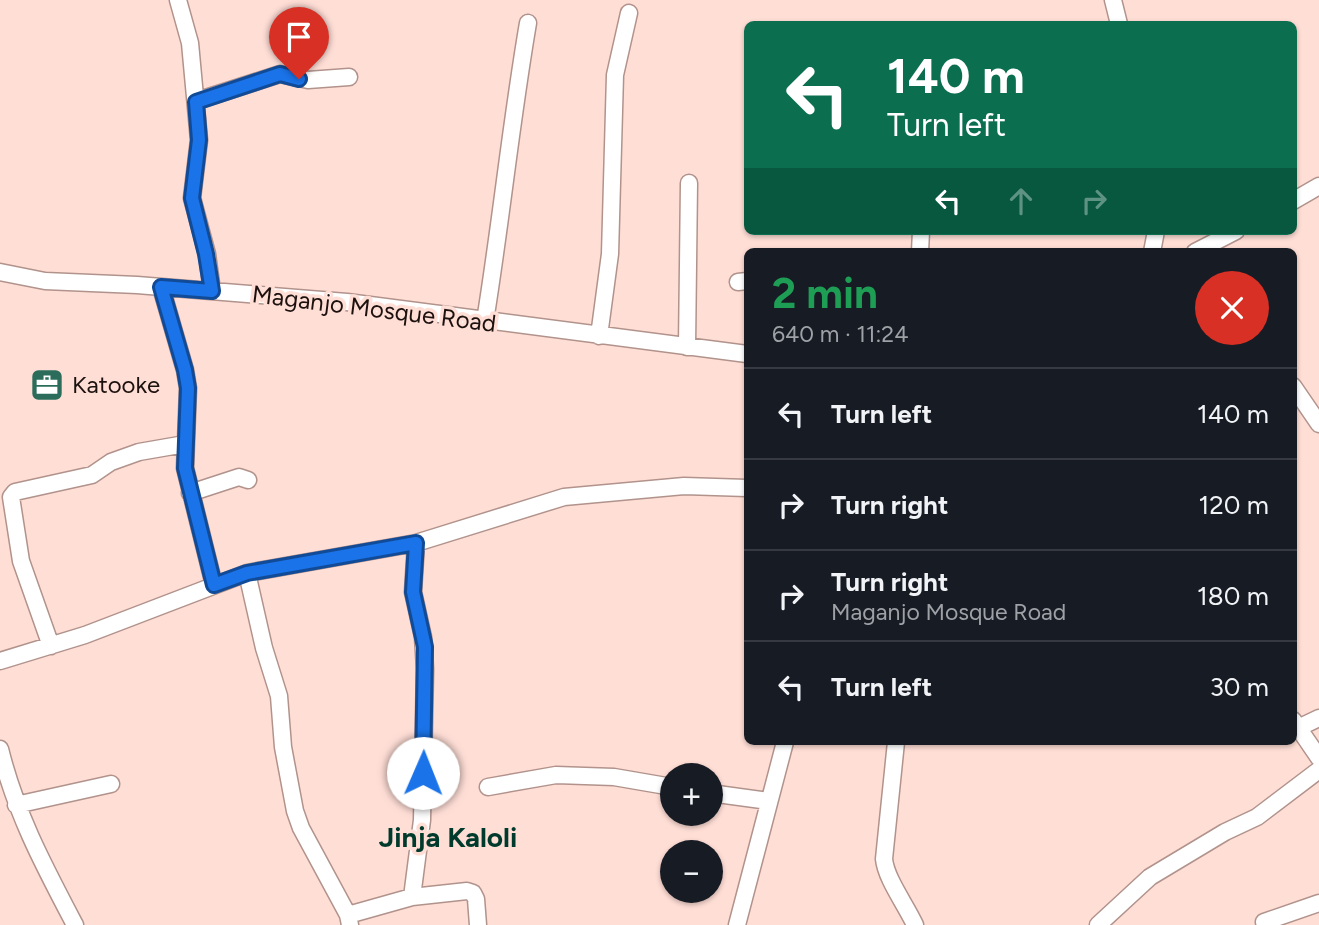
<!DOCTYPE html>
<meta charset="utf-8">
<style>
body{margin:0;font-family:Figtree,sans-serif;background:#242831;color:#f1f3f6;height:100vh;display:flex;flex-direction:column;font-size:26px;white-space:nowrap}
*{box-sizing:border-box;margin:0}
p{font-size:23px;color:#9ea1a6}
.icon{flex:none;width:38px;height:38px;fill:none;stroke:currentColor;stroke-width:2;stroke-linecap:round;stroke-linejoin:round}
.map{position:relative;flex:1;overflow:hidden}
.details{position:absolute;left:744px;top:248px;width:553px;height:497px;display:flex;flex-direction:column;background:#171b24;border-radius:10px;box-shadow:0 2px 5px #0004}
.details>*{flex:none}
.top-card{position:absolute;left:744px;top:21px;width:553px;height:214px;border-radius:10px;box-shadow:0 2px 5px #0004;background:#0b6e4f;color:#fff;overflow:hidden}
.fabs{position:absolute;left:660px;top:763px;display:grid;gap:14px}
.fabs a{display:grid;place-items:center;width:63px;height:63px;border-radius:50%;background:#171b24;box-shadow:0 2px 5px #0004;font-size:35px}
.pin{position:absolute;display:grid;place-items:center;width:60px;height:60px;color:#fff;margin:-72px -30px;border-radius:50% 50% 50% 0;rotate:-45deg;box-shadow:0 0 7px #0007}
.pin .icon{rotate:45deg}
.me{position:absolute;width:77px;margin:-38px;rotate:1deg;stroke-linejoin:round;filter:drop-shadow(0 0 5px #0008)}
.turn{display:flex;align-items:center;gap:24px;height:147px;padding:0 28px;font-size:32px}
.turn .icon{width:91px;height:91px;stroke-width:2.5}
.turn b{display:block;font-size:49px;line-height:60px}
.lanes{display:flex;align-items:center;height:66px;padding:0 28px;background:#0003;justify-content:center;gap:35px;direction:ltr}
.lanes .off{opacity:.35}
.round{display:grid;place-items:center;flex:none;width:74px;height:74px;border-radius:37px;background:#242831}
.headline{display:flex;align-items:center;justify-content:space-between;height:119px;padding:0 28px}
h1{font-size:42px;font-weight:700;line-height:52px;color:#1e9e55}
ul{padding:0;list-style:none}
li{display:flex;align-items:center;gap:21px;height:91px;padding:0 28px;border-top:2px solid #363941}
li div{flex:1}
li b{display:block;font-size:26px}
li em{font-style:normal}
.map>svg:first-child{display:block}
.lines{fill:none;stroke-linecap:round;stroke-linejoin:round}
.minor-casing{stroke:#b1938c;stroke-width:19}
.minor{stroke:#fff;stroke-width:16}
.route-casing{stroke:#114b97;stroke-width:18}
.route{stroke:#1a73e8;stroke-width:12}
.labels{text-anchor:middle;stroke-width:7;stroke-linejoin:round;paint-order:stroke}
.street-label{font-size:24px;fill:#1c110e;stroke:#ffded6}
.poi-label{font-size:24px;fill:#1c110e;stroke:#ffded6;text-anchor:start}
.quarter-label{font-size:28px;font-weight:bold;fill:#003a2d;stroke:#ffded6}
</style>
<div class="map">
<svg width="1319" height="925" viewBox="0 0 1319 925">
<rect width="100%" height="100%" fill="#ffded6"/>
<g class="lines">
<defs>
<path id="minor" d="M 178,0 L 190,43 L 199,140 L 192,198 L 207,254 L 212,291
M 1113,0 L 1119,24
M 196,101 L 280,74 L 308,80 L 349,77
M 1293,201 L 1319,186
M 920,252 L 921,231
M 1152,252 L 1156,231
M 1195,252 L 1236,231
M 0,272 L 45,281 L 137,285 L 347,302 L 747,354
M 738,282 L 747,281
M 161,287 L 185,370 L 188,388 L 185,468 L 214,585
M 485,321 C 501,222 511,122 528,23
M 599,336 L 610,254 L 615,75 L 629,13
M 687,347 L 689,183
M 1293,386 L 1319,424
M 190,493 L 239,477 L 248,480
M 247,573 L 264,648 L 279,696 L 283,747 L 295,811 L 301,828 L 348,915
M 51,646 L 21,561 L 11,497 L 15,492 L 92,475 L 111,462 L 139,452 L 185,444
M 0,661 L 85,635 L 247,573 L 416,543 L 564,497 L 684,486 L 747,488
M 1293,720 L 1319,758
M 1298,728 L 1319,718
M 896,742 L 884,859 C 886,879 906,905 915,925
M 0,749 C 16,814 44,866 75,925
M 488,787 L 556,775 L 614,777 L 672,787
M 710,793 L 769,801
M 16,805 L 111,784
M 412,897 L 467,891 L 473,893 L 476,899 L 478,925
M 1264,922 L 1319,903
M 350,925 L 348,915 L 412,897 L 422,820 L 425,669 L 423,637 L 413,592 L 416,543
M 737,925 L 785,742
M 1098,925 L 1150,877 L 1225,832 L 1257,817 L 1319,770"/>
</defs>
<use href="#minor" class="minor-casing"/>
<use href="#minor" class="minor"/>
</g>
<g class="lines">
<defs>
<path id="route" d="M 299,79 L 280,74 L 196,102 L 199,140 L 192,198 L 206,254 L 212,291 L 161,287 L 185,370 L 188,388 L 185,468 L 214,585 L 247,573 L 416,543 L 413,592 L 425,647 L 423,773"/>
</defs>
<use href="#route" class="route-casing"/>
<use href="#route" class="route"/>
</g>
<defs>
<symbol id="office-square" viewBox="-11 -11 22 22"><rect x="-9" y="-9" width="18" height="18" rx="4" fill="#2b6c5b" stroke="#ffded6"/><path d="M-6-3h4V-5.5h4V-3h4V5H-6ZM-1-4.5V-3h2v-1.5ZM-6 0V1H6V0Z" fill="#fff"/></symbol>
</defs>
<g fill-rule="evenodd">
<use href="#office-square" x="28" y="366" width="38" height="38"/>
</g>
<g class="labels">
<g class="street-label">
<text transform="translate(374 309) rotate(7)" y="8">Maganjo Mosque Road</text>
</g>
<g class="poi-label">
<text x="72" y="393">Katooke</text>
</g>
<g class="quarter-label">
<text x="448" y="847">Jinja Kaloli</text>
</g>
</g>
</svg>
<div class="fabs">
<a>+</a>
<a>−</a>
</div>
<div class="pin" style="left:299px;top:79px;background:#d93025"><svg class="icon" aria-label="arrive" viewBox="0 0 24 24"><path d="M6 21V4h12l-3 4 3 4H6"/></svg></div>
<svg class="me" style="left:423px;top:773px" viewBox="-20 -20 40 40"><circle r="19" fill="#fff"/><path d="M0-13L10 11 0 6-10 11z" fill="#1a73e8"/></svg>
<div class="top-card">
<div class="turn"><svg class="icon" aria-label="left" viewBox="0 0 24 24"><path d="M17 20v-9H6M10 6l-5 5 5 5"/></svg><div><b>140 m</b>Turn left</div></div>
<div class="lanes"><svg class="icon" aria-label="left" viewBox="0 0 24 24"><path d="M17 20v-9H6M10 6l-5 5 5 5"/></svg><svg class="icon off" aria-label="ahead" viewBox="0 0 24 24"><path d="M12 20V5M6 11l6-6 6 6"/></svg><svg class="icon off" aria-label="right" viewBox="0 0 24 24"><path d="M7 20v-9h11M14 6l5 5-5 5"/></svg></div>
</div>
<section class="details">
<div class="headline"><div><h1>2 min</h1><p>640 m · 11:24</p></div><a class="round" style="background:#d93025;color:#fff"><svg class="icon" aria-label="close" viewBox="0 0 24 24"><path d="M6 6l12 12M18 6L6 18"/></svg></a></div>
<ul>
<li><svg class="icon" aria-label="left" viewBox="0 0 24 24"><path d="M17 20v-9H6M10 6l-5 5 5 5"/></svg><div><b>Turn left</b></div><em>140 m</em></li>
<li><svg class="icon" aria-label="right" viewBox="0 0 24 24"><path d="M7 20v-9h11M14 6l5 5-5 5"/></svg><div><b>Turn right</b></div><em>120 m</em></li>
<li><svg class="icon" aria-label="right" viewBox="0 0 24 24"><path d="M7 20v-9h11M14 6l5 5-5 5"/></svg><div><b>Turn right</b><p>Maganjo Mosque Road</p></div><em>180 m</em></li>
<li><svg class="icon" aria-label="left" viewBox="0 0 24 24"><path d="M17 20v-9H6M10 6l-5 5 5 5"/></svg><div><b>Turn left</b></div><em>30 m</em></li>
</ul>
</section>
</div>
